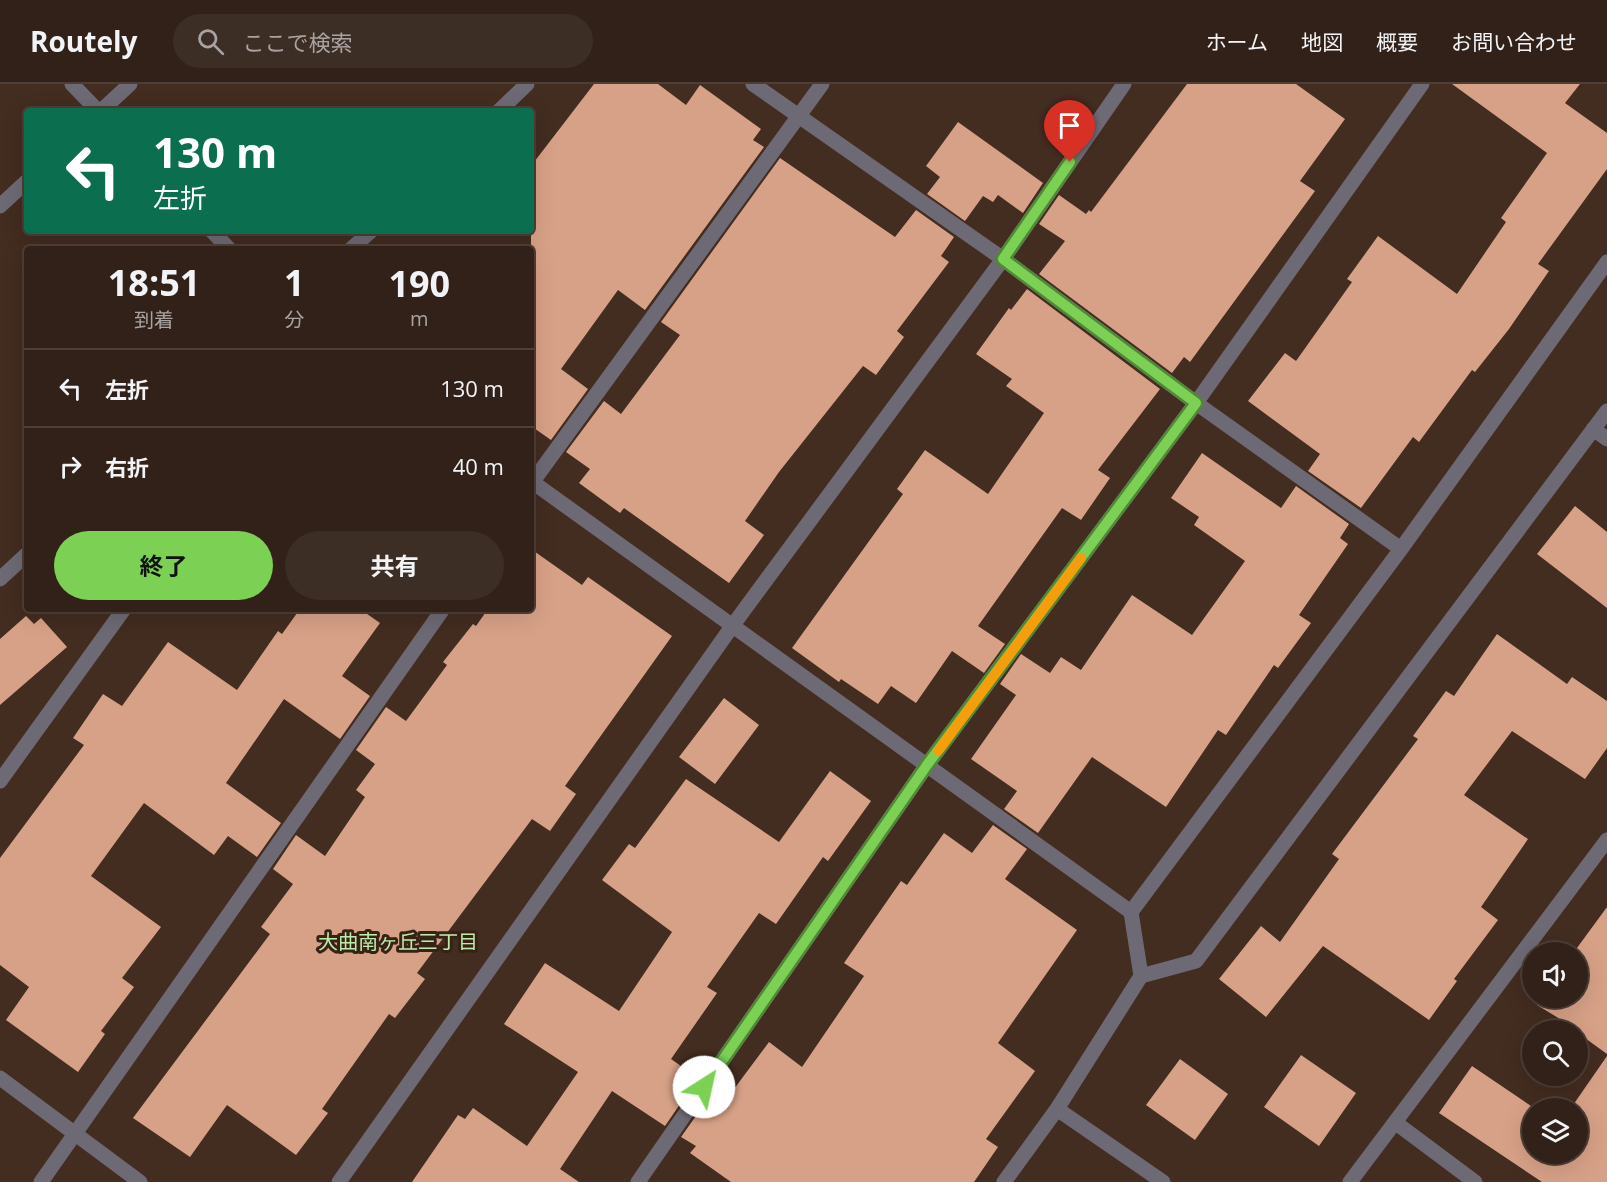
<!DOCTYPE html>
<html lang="ja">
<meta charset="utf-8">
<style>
body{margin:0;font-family:"Open Sans","Noto Sans JP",sans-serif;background:#3d2e25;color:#f1f3f6;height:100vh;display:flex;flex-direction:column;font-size:22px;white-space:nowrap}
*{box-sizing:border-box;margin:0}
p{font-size:20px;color:#a8a3a2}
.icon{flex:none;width:33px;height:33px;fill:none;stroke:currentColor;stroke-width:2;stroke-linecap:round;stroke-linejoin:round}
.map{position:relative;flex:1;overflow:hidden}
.details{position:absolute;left:24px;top:162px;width:510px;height:366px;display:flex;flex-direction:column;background:#322118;border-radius:6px;box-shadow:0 6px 24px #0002,0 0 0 2px #4d3e37}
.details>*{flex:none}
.hud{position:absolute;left:24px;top:24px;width:510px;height:126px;border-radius:6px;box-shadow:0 6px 24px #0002,0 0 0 2px #4d3e37;background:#0b6e4f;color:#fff;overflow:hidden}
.fabs{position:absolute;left:1522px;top:858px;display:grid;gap:12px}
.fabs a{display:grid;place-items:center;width:66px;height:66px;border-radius:50%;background:#322118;box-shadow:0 6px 24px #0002,0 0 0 2px #4d3e37;font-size:30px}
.pin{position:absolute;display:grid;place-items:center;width:51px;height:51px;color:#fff;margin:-62px -26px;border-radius:50% 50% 50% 0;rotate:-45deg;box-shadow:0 0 6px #0007}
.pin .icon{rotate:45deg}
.me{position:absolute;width:66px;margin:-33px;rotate:35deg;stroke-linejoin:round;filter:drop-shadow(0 0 4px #0008)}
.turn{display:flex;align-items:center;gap:21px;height:126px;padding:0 30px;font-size:27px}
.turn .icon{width:78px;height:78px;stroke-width:2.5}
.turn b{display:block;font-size:42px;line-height:51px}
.eta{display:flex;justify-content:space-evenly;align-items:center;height:102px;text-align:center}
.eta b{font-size:36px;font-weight:700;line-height:42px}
.button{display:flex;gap:12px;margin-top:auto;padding:12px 30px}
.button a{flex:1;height:69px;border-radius:36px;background:#7cd155;color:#111;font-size:24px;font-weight:700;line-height:69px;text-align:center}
.button a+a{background:#3d2e25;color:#f1f3f6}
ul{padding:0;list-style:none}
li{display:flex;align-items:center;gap:18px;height:78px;padding:0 30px;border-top:2px solid #4d3e37}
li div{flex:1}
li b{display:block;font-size:22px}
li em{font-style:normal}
header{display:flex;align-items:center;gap:36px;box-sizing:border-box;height:84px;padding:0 30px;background:#322118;border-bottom:2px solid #4d3e37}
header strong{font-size:28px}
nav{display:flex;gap:33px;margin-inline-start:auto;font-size:21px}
.search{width:420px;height:54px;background:#3d2e25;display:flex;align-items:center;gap:15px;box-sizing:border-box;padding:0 21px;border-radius:33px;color:#a8a3a2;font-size:22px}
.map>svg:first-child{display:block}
.building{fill:#d7a187}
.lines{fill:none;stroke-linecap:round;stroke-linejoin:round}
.street{stroke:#6e6a75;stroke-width:15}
.route-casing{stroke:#518837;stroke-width:15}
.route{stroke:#7cd155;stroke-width:10}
.slow{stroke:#f59e0b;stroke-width:10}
.labels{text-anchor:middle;stroke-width:6;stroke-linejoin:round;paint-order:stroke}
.neighbourhood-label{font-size:20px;fill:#bcebaa;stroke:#382216}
</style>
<header>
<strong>Routely</strong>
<div class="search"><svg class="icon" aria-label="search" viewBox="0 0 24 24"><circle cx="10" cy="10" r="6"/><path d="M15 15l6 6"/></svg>ここで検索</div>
<nav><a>ホーム</a><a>地図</a><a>概要</a><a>お問い合わせ</a></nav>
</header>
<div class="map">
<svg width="1607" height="1098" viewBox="0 0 1607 1098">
<rect width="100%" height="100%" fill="#432c20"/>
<path class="building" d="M 594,0 L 658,0 L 686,21 L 700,1 L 761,45 L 753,56 L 764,63 L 645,226 L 618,206 L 561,285 L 588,305 L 551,356 L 531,342 L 531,82 Z
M 1187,0 L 1296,0 L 1345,35 L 1300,97 L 1315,107 L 1190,278 L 1184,273 L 1172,289 L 1039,190 L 1065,157 L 1039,140 L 1059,111 L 1086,130 L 1089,126 L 1091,128 Z
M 1452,0 L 1580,0 L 1565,19 L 1607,49 L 1607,85 L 1538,180 L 1549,187 L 1509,245 L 1475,288 L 1472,286 L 1419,358 L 1413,353 L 1361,424 L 1308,387 L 1320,370 L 1248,317 L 1285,269 L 1296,277 L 1352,198 L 1347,195 L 1378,152 L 1457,210 L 1506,138 L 1501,134 L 1547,69 Z
M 958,38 L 1043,99 L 1023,129 L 998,111 L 993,118 L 983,112 L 965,137 L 927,110 L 940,93 L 926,82 Z
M 780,74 L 895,153 L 916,126 L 954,153 L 941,172 L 949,178 L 897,247 L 904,253 L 876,291 L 863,282 L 779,388 L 745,437 L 764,451 L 729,499 L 624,424 L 620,429 L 579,399 L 590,385 L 566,368 L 604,317 L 621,330 L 680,251 L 661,238 Z
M 1027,205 L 1160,305 L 1098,386 L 1110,394 L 1081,436 L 1062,424 L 978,542 L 1005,560 L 984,589 L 952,567 L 916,619 L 891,602 L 878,620 L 841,595 L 839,598 L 792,564 L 903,410 L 897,405 L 925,366 L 988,410 L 1044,329 L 1006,302 L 1012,295 L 976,270 L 1009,224 L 1011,226 Z
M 1202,369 L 1281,424 L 1296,402 L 1349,440 L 1340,454 L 1348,460 L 1299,531 L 1311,539 L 1278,584 L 1274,581 L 1226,651 L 1218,646 L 1166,723 L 1092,673 L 1038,749 L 1004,725 L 1017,707 L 971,675 L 1016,611 L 1000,600 L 1021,570 L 1050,589 L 1061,573 L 1081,586 L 1132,511 L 1192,551 L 1245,477 L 1194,441 L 1199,433 L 1171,414 Z
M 1575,422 L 1607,448 L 1607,524 L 1537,470 Z
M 531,465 L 582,501 L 588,493 L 672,552 L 565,702 L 576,710 L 550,747 L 532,735 L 417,889 L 425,895 L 395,934 L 389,930 L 322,1025 L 328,1029 L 296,1071 L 227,1021 L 190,1073 L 133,1034 L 270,850 L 261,843 L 293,800 L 273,785 L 296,751 L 325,772 L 365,713 L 356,706 L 375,680 L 356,666 L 386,623 L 406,637 L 447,581 L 443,578 L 473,540 L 476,542 L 488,525 L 531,525 Z
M 300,525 L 360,525 L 380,539 L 342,592 L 370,612 L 340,655 L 284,615 L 226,699 L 281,739 L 257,773 L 228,752 L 214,771 L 144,719 L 91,792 L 161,843 L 122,894 L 134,903 L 101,947 L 105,950 L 78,988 L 6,936 L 29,903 L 0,881 L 0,774 L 84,661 L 73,654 L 103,610 L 122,622 L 168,558 L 237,606 L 278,547 L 282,550 Z
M 26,532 L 34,540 L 41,534 L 67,563 L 0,621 L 0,555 Z
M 1497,550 L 1567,600 L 1572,593 L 1607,617 L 1607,664 L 1585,695 L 1512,647 L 1464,711 L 1528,755 L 1481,823 L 1498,836 L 1454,895 L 1457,897 L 1429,936 L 1323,862 L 1266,933 L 1219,895 L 1261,842 L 1280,858 L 1339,775 L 1332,770 L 1418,655 L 1413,652 L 1446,607 L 1454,612 Z
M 724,614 L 759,641 L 715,700 L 679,673 Z
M 830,687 L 871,717 L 828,777 L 823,773 L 776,840 L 759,829 L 707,903 L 717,909 L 671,975 L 698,994 L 665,1042 L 612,1007 L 560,1085 L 579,1098 L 412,1098 L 458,1031 L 465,1035 L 473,1024 L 527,1062 L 578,988 L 504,940 L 545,879 L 619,927 L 672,848 L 602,796 L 629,760 L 635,764 L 686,695 L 779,758 Z
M 993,741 L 1027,765 L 1005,795 L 1077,846 L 998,959 L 1035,987 L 986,1055 L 998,1063 L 974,1098 L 731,1098 L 690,1069 L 696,1062 L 681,1053 L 715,1005 L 728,1013 L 769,958 L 802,983 L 864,892 L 844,879 L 901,797 L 907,801 L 944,749 L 972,769 Z
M 1607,823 L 1607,970 L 1578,949 L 1578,946 L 1537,921 L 1542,914 L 1578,914 L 1578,868 L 1574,868 Z
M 1301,971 L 1356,1009 L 1319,1062 L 1264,1023 Z
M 1607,972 L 1607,1098 L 1542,1098 L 1439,1029 L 1472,982 L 1534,1024 L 1533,1070 L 1578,1070 L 1578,1024 L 1571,1024 Z
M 1180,975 L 1228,1010 L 1195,1056 L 1146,1021 Z"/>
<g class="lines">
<path class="street" d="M 72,0 L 98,27
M 753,0 L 1003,175 L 1196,319 L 1401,465
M 101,27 L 130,0
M 499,27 L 527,0
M 0,122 L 27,97
M 212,147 L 229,165
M 351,165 L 371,147
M 1593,345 L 1607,355
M 531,397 L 1131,828
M 531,400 L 822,0
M 0,495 L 27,470
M 0,697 L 124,525
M 1141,892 L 1196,877 L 1607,327
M 0,994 L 140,1098
M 1057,1025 L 1163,1098
M 1396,1039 L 1475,1098
M 41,1098 L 443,525
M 339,1098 L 733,541 L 1003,175 L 1124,0
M 638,1098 L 927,681 L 1196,319 L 1422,0
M 1004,1098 L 1057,1025 L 1141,892 L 1131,828 L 1401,465 L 1607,178
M 1350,1098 L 1607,756"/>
</g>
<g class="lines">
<defs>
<path id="route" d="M 704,1003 L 927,681 L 1196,319 L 1003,175 L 1070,78"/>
</defs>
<use href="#route" class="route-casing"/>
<use href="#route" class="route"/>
<path class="slow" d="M 938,667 L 1081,474"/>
</g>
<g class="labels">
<g class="neighbourhood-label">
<text x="398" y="865">大曲南ヶ丘三丁目</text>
</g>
</g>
</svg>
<div class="fabs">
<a><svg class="icon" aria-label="sound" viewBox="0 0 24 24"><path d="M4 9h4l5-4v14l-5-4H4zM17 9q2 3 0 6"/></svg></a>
<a><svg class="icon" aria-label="search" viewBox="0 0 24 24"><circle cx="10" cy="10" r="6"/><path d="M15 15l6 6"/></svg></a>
<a><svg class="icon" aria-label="layers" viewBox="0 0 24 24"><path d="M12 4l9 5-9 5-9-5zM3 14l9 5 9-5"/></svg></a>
</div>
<div class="pin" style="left:1070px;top:78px;background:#d93025"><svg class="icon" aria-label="arrive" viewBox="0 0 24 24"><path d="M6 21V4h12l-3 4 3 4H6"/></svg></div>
<svg class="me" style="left:704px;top:1003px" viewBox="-20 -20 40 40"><circle r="19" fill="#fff"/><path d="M0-13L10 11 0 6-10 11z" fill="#7cd155"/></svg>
<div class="hud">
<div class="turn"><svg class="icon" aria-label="left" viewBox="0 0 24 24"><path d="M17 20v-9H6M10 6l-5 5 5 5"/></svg><div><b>130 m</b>左折</div></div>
</div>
<section class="details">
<div class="eta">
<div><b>18:51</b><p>到着</p></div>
<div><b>1</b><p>分</p></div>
<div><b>190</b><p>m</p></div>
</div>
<ul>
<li><svg class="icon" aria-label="left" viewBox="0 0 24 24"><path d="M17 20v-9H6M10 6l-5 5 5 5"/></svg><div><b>左折</b></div><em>130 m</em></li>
<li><svg class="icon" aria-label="right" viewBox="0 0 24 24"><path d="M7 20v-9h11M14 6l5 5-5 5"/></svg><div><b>右折</b></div><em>40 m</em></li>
</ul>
<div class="button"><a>終了</a><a>共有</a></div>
</section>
</div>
